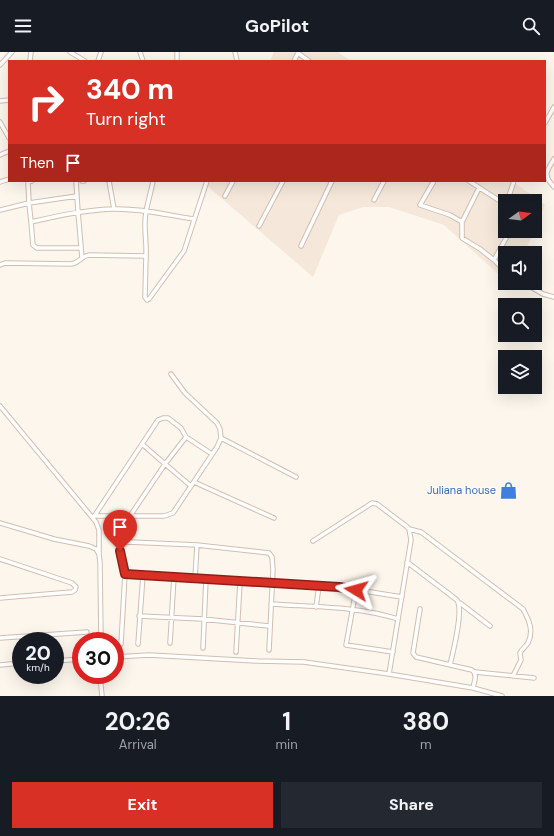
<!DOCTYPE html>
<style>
body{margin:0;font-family:"DM Sans",sans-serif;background:#242831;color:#f1f3f6;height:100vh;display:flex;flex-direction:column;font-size:15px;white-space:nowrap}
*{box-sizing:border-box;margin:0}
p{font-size:13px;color:#9ea1a6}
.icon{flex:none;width:22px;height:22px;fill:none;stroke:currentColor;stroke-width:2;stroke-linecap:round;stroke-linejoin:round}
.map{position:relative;height:644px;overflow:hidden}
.side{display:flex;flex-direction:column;background:#171b24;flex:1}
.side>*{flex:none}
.top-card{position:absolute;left:8px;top:8px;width:538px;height:122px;border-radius:0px;box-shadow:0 4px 16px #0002;background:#d93025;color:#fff;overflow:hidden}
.needle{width:26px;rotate:75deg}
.fabs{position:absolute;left:498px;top:142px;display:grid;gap:8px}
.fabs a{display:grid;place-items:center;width:44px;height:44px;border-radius:0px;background:#171b24;box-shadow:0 4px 16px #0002;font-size:20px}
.speed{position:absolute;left:12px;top:580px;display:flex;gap:8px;font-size:20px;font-weight:700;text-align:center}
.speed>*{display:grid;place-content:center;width:52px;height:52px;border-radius:50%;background:#171b24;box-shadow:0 4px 16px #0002;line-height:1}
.speed small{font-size:10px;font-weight:400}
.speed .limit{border:6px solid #d22;background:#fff;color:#111}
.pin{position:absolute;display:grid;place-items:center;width:34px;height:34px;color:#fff;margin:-41px -17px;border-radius:50% 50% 50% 0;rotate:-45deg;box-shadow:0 0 4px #0007}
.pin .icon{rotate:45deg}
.me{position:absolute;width:44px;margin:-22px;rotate:278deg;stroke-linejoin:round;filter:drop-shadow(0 0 3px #0008)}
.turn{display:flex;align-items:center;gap:14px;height:84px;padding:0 12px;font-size:18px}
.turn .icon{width:52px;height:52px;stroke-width:2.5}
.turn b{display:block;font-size:28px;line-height:34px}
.then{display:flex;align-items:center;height:38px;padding:0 12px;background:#0003;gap:8px;font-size:15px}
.eta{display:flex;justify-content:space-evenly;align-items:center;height:68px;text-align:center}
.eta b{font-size:24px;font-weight:700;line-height:28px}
.action{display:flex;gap:8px;margin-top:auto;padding:8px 12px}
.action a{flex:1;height:46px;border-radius:0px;background:#d93025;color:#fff;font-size:16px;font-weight:700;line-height:46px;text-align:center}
.action a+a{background:#242831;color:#f1f3f6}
header{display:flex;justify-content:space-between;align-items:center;height:52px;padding:0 12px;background:#171b24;font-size:18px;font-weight:700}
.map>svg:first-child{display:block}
.residential{fill:#f5e8da}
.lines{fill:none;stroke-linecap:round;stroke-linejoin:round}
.street-casing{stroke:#d1beb0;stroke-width:5.5}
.street{stroke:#fff;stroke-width:3.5}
.route-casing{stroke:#8d1f18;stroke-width:10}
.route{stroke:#d93025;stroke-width:7}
.labels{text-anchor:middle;stroke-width:3;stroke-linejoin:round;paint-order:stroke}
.shop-label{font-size:11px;fill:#366cbe;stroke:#fffaf3;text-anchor:end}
</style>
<header><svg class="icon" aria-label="menu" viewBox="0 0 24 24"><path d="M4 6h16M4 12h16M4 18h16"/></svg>GoPilot<svg class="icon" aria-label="search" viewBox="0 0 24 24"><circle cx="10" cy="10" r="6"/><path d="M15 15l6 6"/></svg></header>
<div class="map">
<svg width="554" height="644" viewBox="0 0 554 644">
<rect width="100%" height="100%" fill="#fdf6ec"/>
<path class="residential" d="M 274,0 L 338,0 L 351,9 L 270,9 Z
M 208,129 L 512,129 L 545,153 L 535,176 L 535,149 L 505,149 L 505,179 L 534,179 L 524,201 L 505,201 L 505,228 L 444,173 L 389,155 L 363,155 L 339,163 L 313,225 L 206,133 Z"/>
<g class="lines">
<defs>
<path id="street" d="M 70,0 L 85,9
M 140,0 L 143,9
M 177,0 L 177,9
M 235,0 L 237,9
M 30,9 L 31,0
M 98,9 L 101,0
M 294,9 L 298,1 L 309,9
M 0,13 L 12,0
M 0,49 L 9,48
M 0,70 L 9,86
M 545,71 L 554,55
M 0,103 L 9,99
M 554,107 C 546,120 543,123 554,135
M 76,129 L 78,160 L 82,206
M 82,129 L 84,129
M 109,129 L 114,157
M 434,129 L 420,153 L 450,163 L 462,170 L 462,186 L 480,197 L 494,208
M 469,129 L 503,151
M 0,130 L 9,127
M 77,144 L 29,151 L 31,170 C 58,164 84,158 112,157 C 139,156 167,163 194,167
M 225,144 L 233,129
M 374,148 L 384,129
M 504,152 L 503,151 L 509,144 L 514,129
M 0,158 L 29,151 L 28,130 L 32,129
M 31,170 L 33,193 L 37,196 L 81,196
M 462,170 L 479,136
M 259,174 L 283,129
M 301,194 L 332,129
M 146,204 L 145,245 L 147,248 L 149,247 L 184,199 L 207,129
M 0,213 L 5,211 L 71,212 C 79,211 82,204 89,203 L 146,204 C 147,189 143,175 146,160 C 148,149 151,140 153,129
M 505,219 L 494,208 L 510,179
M 524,231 L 543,242 L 554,245
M 0,354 L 96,470 L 99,478 L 99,502
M 221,386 L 296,425
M 142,392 L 165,412 L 186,385
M 194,430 L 274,466
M 95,464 L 164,464 L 173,461 L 217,395 L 221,386 L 220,377 L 217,371 L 185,341 L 171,322
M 130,464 L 165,412 L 191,434
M 93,466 L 158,368 L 163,366 L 168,366 L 181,376 L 186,385 L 212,402
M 0,471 L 54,487 L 89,494 L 96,497 L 99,502 L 100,510 L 101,589
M 409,477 L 421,480 L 523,557 C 529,568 534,579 528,591 C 525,595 522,597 520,601 L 521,608 L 513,624
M 313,489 L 372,451 L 377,452 L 406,474 L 409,477 L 411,488 L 389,622 L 473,636 L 502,644
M 0,507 L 72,531 L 76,535 L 75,538 L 72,540 L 0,546
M 407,510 L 457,548 C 464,559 453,599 450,613
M 125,522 L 120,499 L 121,491 L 129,490 L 197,493 L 269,501 L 272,505 L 273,518 L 269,598
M 195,526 L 197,493
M 356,538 L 346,593 L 393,600
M 460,551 L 490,574
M 271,552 C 313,555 358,554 398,567
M 316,555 L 319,534
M 420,557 L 413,601 L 416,605 L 472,618 C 478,623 474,630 473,636
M 139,564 L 203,567 L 269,574
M 0,586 L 87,580
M 170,591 L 174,524
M 121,592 L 125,522 L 339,535 L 402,545
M 138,592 L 143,523
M 203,596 L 206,527
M 236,600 L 240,530
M 115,605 L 149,603 L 257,609 L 304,610 L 389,622
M 55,609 L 81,607
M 0,613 L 21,611
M 475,620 L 534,626
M 100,623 L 102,644"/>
</defs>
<use href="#street" class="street-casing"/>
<use href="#street" class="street"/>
</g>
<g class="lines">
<defs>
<path id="route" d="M 120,499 L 125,522 L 339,535 L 356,538"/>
</defs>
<use href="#route" class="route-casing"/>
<use href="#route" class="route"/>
</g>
<defs>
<symbol id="shop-bare" viewBox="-9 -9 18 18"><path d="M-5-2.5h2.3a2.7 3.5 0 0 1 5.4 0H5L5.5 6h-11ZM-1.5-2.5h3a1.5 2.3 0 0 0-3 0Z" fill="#3f7fe0" stroke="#fffaf3" stroke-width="2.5" paint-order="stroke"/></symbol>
</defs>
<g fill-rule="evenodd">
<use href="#shop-bare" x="496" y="426" width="25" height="25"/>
</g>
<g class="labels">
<g class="shop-label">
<text x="496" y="442">Juliana house</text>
</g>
</g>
</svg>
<div class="fabs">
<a><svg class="needle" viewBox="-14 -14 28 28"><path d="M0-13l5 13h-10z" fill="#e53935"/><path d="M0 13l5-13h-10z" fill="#9ea1a6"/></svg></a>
<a><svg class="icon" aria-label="sound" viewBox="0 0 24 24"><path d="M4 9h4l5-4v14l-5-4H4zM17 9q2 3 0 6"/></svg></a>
<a><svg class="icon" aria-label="search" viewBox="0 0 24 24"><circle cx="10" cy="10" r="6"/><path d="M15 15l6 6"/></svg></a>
<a><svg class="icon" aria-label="layers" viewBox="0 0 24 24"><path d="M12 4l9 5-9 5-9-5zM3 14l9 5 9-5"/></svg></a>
</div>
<div class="speed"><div>20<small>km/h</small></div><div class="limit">30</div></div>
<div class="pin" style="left:120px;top:499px;background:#d93025"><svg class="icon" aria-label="arrive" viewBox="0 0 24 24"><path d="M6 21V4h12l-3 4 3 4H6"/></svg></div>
<svg class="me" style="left:356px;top:538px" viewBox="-20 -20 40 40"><path d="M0-17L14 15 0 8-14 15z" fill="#d93025" stroke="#fff" stroke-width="4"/></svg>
<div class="top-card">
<div class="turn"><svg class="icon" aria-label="right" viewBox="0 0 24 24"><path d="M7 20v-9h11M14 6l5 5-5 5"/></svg><div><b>340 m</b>Turn right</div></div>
<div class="then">Then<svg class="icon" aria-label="arrive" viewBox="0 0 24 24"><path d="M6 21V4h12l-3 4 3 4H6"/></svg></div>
</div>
</div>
<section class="side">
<div class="eta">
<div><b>20:26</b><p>Arrival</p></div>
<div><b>1</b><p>min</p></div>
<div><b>380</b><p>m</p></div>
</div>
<div class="action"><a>Exit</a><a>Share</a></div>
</section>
